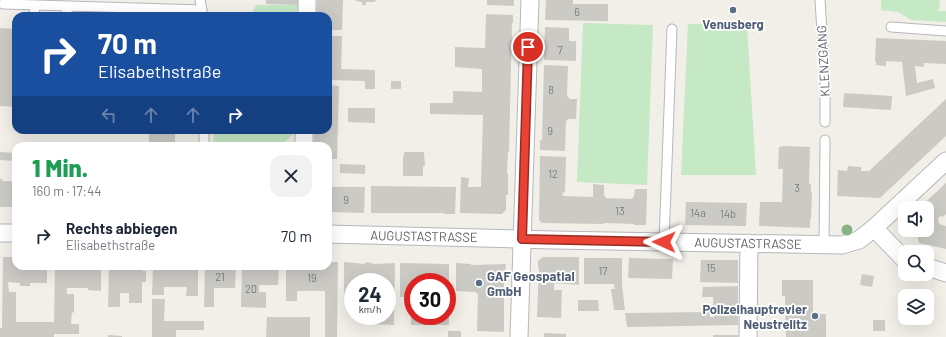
<!DOCTYPE html>
<html lang="de">
<meta charset="utf-8">
<style>
body{margin:0;font-family:Barlow,sans-serif;background:#f2f2f3;color:#1f2937;height:100vh;display:flex;flex-direction:column;font-size:15px;white-space:nowrap}
*{box-sizing:border-box;margin:0}
p{font-size:13px;color:#747a83}
.icon{flex:none;width:22px;height:22px;fill:none;stroke:currentColor;stroke-width:2;stroke-linecap:round;stroke-linejoin:round}
.map{position:relative;flex:1;overflow:hidden}
.drawer{position:absolute;left:12px;top:142px;width:320px;height:128px;display:flex;flex-direction:column;background:#fff;border-radius:12px;box-shadow:0 4px 16px #0002}
.drawer>*{flex:none}
.top-card{position:absolute;left:12px;top:12px;width:320px;height:122px;border-radius:12px;box-shadow:0 4px 16px #0002;background:#1a4fa0;color:#fff;overflow:hidden}
.fabs{position:absolute;left:898px;top:201px;display:grid;gap:8px}
.fabs a{display:grid;place-items:center;width:36px;height:36px;border-radius:8px;background:#fff;box-shadow:0 4px 16px #0002;font-size:20px}
.speed{position:absolute;left:344px;top:273px;display:flex;gap:8px;font-size:20px;font-weight:700;text-align:center}
.speed>*{display:grid;place-content:center;width:52px;height:52px;border-radius:50%;background:#fff;box-shadow:0 4px 16px #0002;line-height:1}
.speed small{font-size:10px;font-weight:400}
.speed .limit{border:6px solid #d22;background:#fff;color:#111}
.pin{position:absolute;display:grid;place-items:center;width:34px;height:34px;color:#fff;margin:-17px;border:2px solid #fff;border-radius:50%;box-shadow:0 1px 4px #0007}
.me{position:absolute;width:44px;margin:-22px;rotate:271deg;stroke-linejoin:round;filter:drop-shadow(0 0 3px #0008)}
.turn{display:flex;align-items:center;gap:14px;height:84px;padding:0 20px;font-size:18px}
.turn .icon{width:52px;height:52px;stroke-width:2.5}
.turn b{display:block;font-size:28px;line-height:34px}
.lanes{display:flex;align-items:center;height:38px;padding:0 20px;background:#0003;justify-content:center;gap:20px;direction:ltr}
.lanes .off{opacity:.35}
.round{display:grid;place-items:center;flex:none;width:42px;height:42px;border-radius:12px;background:#f2f2f3}
.summary{display:flex;align-items:center;justify-content:space-between;height:68px;padding:0 20px}
h1{font-size:24px;font-weight:800;line-height:30px;color:#1e9e55}
ul{padding:0;list-style:none}
li{display:flex;align-items:center;gap:12px;height:52px;padding:0 20px}
li div{flex:1}
li b{display:block;font-size:15px}
li em{font-style:normal}
.map>svg:first-child{display:block}
.green{fill:#c5e8c5}
.building{fill:#cccac5}
.lines{fill:none;stroke-linecap:round;stroke-linejoin:round}
.service-casing{stroke:#b5b8bc;stroke-width:11}
.minor-casing{stroke:#b5b8bc;stroke-width:19}
.service{stroke:#fff;stroke-width:9}
.minor{stroke:#fff;stroke-width:17}
.tree{fill:#89b387}
.route-casing{stroke:#982c22;stroke-width:10}
.route{stroke:#ea4335;stroke-width:7}
.service-dot{fill:#5c6f8a;stroke:#fff;stroke-width:1.5}
.labels{text-anchor:middle;stroke-width:3.5;stroke-linejoin:round;paint-order:stroke}
.number-label{font-size:11px;fill:#7a7d7f}
.service-label{font-size:13px;font-weight:bold;fill:#4e5e75;stroke:#fff}
.street-label{font-size:13px;fill:#5f6368;stroke:#fff}
</style>
<div class="map">
<svg width="946" height="337" viewBox="0 0 946 337">
<rect width="100%" height="100%" fill="#f1efe8"/>
<path class="green" d="M 881,0 L 940,0 L 939,11 L 946,11 L 946,22 L 911,20 L 898,12 L 881,10 Z
M 256,5 L 299,5 L 299,16 L 251,16 Z
M 583,23 L 653,25 L 647,185 L 577,182 Z
M 688,24 L 747,25 L 756,175 L 681,175 Z
M 214,130 L 295,130 L 295,132 L 281,146 L 213,146 Z"/>
<path class="building" d="M 266,0 L 300,0 L 299,5 L 266,4 Z
M 317,0 L 344,0 L 343,1 L 342,30 L 328,30 L 328,16 L 316,16 Z
M 356,0 L 377,0 L 374,2 L 366,2 L 366,5 L 362,5 L 362,2 L 356,1 Z
M 487,0 L 514,0 L 514,6 L 487,5 Z
M 546,0 L 573,0 L 573,4 L 608,4 L 608,21 L 545,20 Z
M 486,14 L 513,15 L 513,23 L 512,23 L 509,152 L 508,152 L 507,173 L 508,173 L 508,195 L 506,195 L 506,210 L 502,214 L 460,213 L 461,177 L 469,178 L 468,187 L 481,187 L 483,115 L 430,114 L 430,103 L 453,103 L 453,91 L 482,92 L 482,69 L 455,67 L 455,47 L 485,48 Z
M 545,27 L 569,28 L 569,41 L 576,41 L 576,61 L 544,60 Z
M 0,28 L 16,29 L 16,107 L 0,106 Z
M 328,36 L 342,36 L 341,69 L 375,70 L 375,89 L 365,89 L 365,81 L 328,80 Z
M 876,38 L 946,41 L 946,64 L 924,63 L 924,67 L 915,66 L 917,83 L 933,79 L 935,88 L 906,96 L 902,62 L 886,61 L 886,66 L 876,65 L 876,61 L 875,61 Z
M 544,65 L 568,66 L 567,96 L 570,99 L 577,99 L 576,119 L 569,119 L 566,121 L 565,151 L 540,150 L 540,140 L 542,140 Z
M 391,81 L 401,81 L 401,89 L 391,89 Z
M 328,85 L 339,86 L 337,159 L 328,159 L 328,146 L 314,146 L 314,130 L 328,130 Z
M 844,93 L 892,96 L 891,110 L 843,107 Z
M 946,99 L 946,136 L 880,198 L 837,196 L 838,170 L 847,171 L 848,166 L 861,167 L 861,171 L 869,171 Z
M 348,108 L 375,108 L 375,123 L 348,122 Z
M 149,130 L 175,130 L 175,146 L 149,146 Z
M 784,146 L 810,147 L 809,184 L 811,184 L 811,192 L 812,192 L 811,219 L 810,219 L 810,228 L 759,226 L 760,202 L 782,202 L 783,169 L 778,169 L 779,147 Z
M 0,152 L 16,153 L 16,210 L 14,210 L 14,207 L 0,207 L 0,179 L 2,179 L 2,181 L 11,181 L 13,183 L 15,181 L 12,178 L 13,161 L 0,160 Z
M 404,152 L 424,152 L 425,166 L 423,166 L 423,176 L 403,176 L 403,156 L 404,157 Z
M 540,156 L 566,157 L 565,191 L 562,194 L 564,196 L 593,197 L 593,184 L 604,185 L 604,195 L 606,198 L 632,199 L 634,196 L 635,189 L 647,189 L 646,225 L 634,225 L 634,224 L 604,223 L 604,224 L 542,223 L 539,220 Z
M 340,164 L 365,165 L 365,174 L 340,173 Z
M 328,178 L 332,178 L 332,186 L 330,187 L 365,187 L 364,213 L 328,212 Z
M 946,183 L 946,214 L 943,217 L 941,216 L 938,218 L 939,224 L 946,226 L 946,249 L 919,243 L 916,230 L 927,230 L 927,208 L 919,208 Z
M 371,186 L 456,187 L 455,214 L 444,214 L 444,213 L 371,213 Z
M 686,202 L 747,203 L 746,226 L 685,225 Z
M 3,257 L 14,257 L 14,259 L 16,259 L 16,266 L 47,266 L 47,283 L 30,283 L 30,286 L 20,286 L 20,283 L 8,282 L 9,292 L 16,292 L 16,322 L 54,322 L 55,266 L 101,266 L 101,291 L 88,290 L 88,288 L 67,288 L 67,294 L 74,294 L 74,313 L 72,312 L 71,324 L 79,324 L 79,334 L 54,334 L 54,337 L 0,337 L 0,328 L 2,328 Z
M 543,257 L 579,257 L 579,285 L 554,283 L 554,290 L 562,290 L 561,318 L 537,317 L 539,268 L 538,268 L 538,261 Z
M 584,258 L 622,258 L 622,285 L 625,310 L 614,310 L 611,289 L 615,289 L 614,284 L 584,284 Z
M 629,258 L 673,259 L 672,279 L 628,278 Z
M 701,260 L 738,260 L 738,283 L 700,282 Z
M 328,262 L 338,262 L 337,337 L 325,337 L 325,291 L 297,291 L 297,301 L 286,301 L 286,266 L 328,266 Z
M 344,262 L 365,264 L 365,262 L 372,263 L 373,264 L 395,263 L 394,325 L 369,324 L 370,316 L 387,316 L 387,282 L 353,282 L 353,297 L 344,297 Z
M 400,263 L 449,264 L 449,325 L 411,325 L 411,314 L 413,314 L 413,316 L 447,316 L 447,282 L 413,282 L 411,297 L 400,297 Z
M 456,263 L 471,264 L 471,265 L 506,264 L 505,277 L 504,277 L 504,287 L 505,287 L 505,292 L 504,292 L 504,332 L 477,331 L 478,294 L 475,292 L 456,291 Z
M 109,266 L 143,266 L 143,271 L 146,271 L 146,282 L 142,282 L 142,303 L 129,303 L 129,293 L 120,293 L 120,307 L 108,307 Z
M 153,266 L 198,266 L 198,296 L 186,296 L 187,287 L 164,287 L 164,295 L 152,295 Z
M 205,266 L 236,266 L 235,288 L 214,288 L 214,307 L 204,307 Z
M 242,266 L 279,266 L 278,285 L 259,285 L 259,292 L 266,292 L 266,308 L 241,307 Z
M 862,274 L 874,276 L 872,287 L 860,285 Z
M 782,280 L 813,280 L 813,314 L 826,314 L 826,337 L 786,337 L 785,296 L 782,296 Z
M 738,286 L 738,325 L 627,327 L 625,313 L 710,312 L 710,317 L 714,317 L 713,297 L 702,297 L 703,287 Z
M 152,299 L 165,299 L 164,321 L 204,321 L 204,330 L 176,330 L 176,337 L 152,337 Z
M 578,300 L 598,300 L 599,311 L 578,311 Z
M 267,317 L 310,317 L 310,337 L 266,337 Z
M 873,320 L 885,320 L 885,331 L 873,331 Z
M 448,331 L 461,331 L 461,337 L 448,337 Z
M 544,333 L 566,334 L 566,337 L 544,337 Z
M 108,335 L 122,336 L 122,337 L 108,337 Z
M 713,335 L 738,335 L 738,337 L 713,337 Z"/>
<g class="lines">
<defs>
<path id="service" d="M 200,0 L 203,16
M 820,0 L 825,80 L 825,122
M 3,4 L 202,10
M 64,6 L 69,16
M 34,16 L 35,5
M 891,27 L 946,31
M 204,146 L 204,130
M 664,242 L 672,29
M 824,244 L 825,140"/>
<path id="minor" d="M 307,16 L 307,0
M 304,146 L 304,130
M 874,228 L 905,260
M 0,233 L 16,233
M 328,234 L 553,240 L 842,245 L 859,240 L 874,228 L 946,161
M 927,267 L 946,273
M 519,337 L 530,0
M 748,337 L 749,243"/>
</defs>
<use href="#service" class="service-casing"/>
<use href="#minor" class="minor-casing"/>
<use href="#service" class="service"/>
<use href="#minor" class="minor"/>
</g>
<circle class="tree" cx="847" cy="230" r="5.5"/>
<g class="lines">
<defs>
<path id="route" d="M 528,47 L 522,239 L 664,242"/>
</defs>
<use href="#route" class="route-casing"/>
<use href="#route" class="route"/>
</g>
<g class="service-dot">
<circle cx="733" cy="10" r="4"/>
<circle cx="479" cy="283" r="4"/>
<circle cx="815" cy="316" r="4"/>
</g>
<g class="labels">
<g class="number-label">
<text x="577" y="16">6</text>
<text x="560" y="54">7</text>
<text x="551" y="94">8</text>
<text x="550" y="135">9</text>
<text x="553" y="178">12</text>
<text x="797" y="192">3</text>
<text x="346" y="204">9</text>
<text x="620" y="215">13</text>
<text x="698" y="217">14a</text>
<text x="728" y="218">14b</text>
<text x="711" y="272">15</text>
<text x="603" y="275">17</text>
<text x="220" y="281">21</text>
<text x="312" y="282">19</text>
<text x="251" y="293">20</text>
</g>
<g class="service-label">
<text x="733" y="29">Venusberg</text>
<text x="487" y="281" text-anchor="start">GAF Geospatial<tspan x="487" dy="15">GmbH</tspan></text>
<text x="807" y="314" text-anchor="end">Polizeihauptrevier<tspan x="807" dy="15">Neustrelitz</tspan></text>
</g>
<g class="street-label">
<text transform="translate(823 61) rotate(-93)" y="5">KLENZGANG</text>
<text transform="translate(424 236) rotate(1)" y="5">AUGUSTASTRASSE</text>
<text transform="translate(748 243) rotate(1)" y="5">AUGUSTASTRASSE</text>
</g>
</g>
</svg>
<div class="fabs">
<a><svg class="icon" aria-label="sound" viewBox="0 0 24 24"><path d="M4 9h4l5-4v14l-5-4H4zM17 9q2 3 0 6"/></svg></a>
<a><svg class="icon" aria-label="search" viewBox="0 0 24 24"><circle cx="10" cy="10" r="6"/><path d="M15 15l6 6"/></svg></a>
<a><svg class="icon" aria-label="layers" viewBox="0 0 24 24"><path d="M12 4l9 5-9 5-9-5zM3 14l9 5 9-5"/></svg></a>
</div>
<div class="speed"><div>24<small>km/h</small></div><div class="limit">30</div></div>
<div class="pin" style="left:528px;top:47px;background:#d93025"><svg class="icon" aria-label="arrive" viewBox="0 0 24 24"><path d="M6 21V4h12l-3 4 3 4H6"/></svg></div>
<svg class="me" style="left:664px;top:242px" viewBox="-20 -20 40 40"><path d="M0-17L14 15 0 8-14 15z" fill="#ea4335" stroke="#fff" stroke-width="4"/></svg>
<div class="top-card">
<div class="turn"><svg class="icon" aria-label="right" viewBox="0 0 24 24"><path d="M7 20v-9h11M14 6l5 5-5 5"/></svg><div><b>70 m</b>Elisabethstraße</div></div>
<div class="lanes"><svg class="icon off" aria-label="left" viewBox="0 0 24 24"><path d="M17 20v-9H6M10 6l-5 5 5 5"/></svg><svg class="icon off" aria-label="ahead" viewBox="0 0 24 24"><path d="M12 20V5M6 11l6-6 6 6"/></svg><svg class="icon off" aria-label="ahead" viewBox="0 0 24 24"><path d="M12 20V5M6 11l6-6 6 6"/></svg><svg class="icon" aria-label="right" viewBox="0 0 24 24"><path d="M7 20v-9h11M14 6l5 5-5 5"/></svg></div>
</div>
<section class="drawer">
<div class="summary"><div><h1>1 Min.</h1><p>160 m · 17:44</p></div><a class="round"><svg class="icon" aria-label="close" viewBox="0 0 24 24"><path d="M6 6l12 12M18 6L6 18"/></svg></a></div>
<ul>
<li><svg class="icon" aria-label="right" viewBox="0 0 24 24"><path d="M7 20v-9h11M14 6l5 5-5 5"/></svg><div><b>Rechts abbiegen</b><p>Elisabethstraße</p></div><em>70 m</em></li>
</ul>
</section>
</div>
